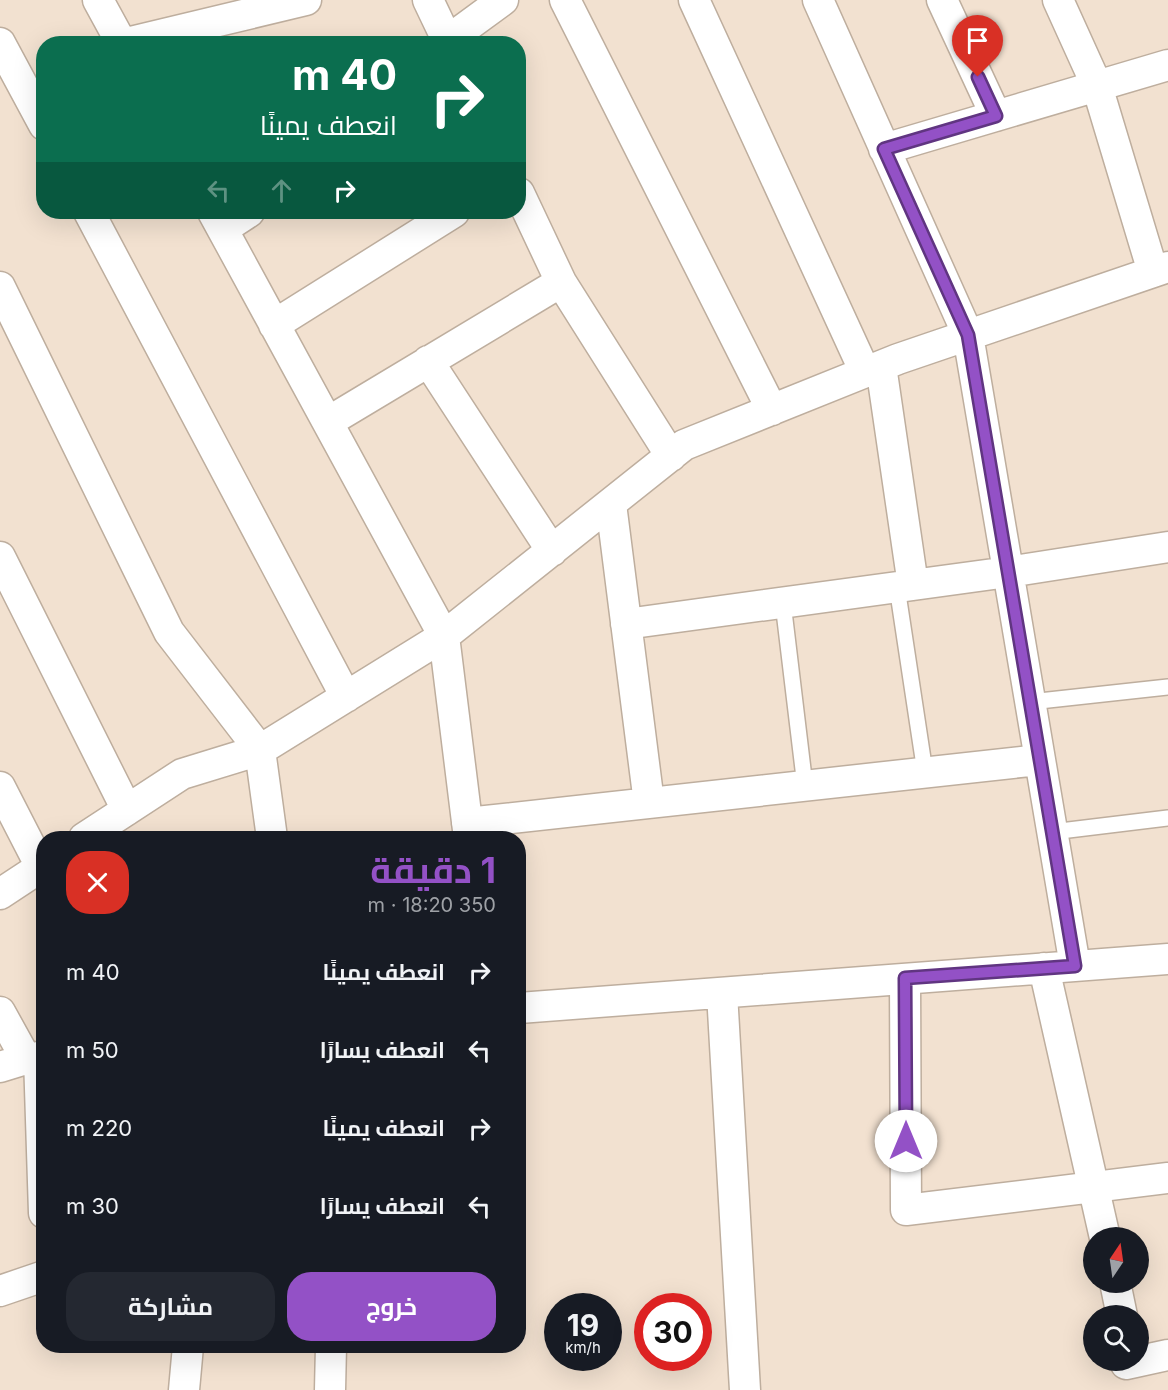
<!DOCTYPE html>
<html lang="ar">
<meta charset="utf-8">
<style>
body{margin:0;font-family:Inter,Cairo,sans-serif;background:#242831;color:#f1f3f6;direction:rtl;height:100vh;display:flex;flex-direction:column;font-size:22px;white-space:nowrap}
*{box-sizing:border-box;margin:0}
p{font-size:20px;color:#9ea1a6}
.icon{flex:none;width:33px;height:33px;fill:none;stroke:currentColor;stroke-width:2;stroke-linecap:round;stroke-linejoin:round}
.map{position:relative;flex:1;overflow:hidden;direction:ltr}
.drawer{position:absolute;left:36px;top:831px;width:490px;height:522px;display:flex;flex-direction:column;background:#171b24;border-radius:24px;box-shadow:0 6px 24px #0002;direction:rtl}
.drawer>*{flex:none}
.banner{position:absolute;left:36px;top:36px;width:490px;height:183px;border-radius:24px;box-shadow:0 6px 24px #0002;direction:rtl;background:#0b6e4f;color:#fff;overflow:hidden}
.needle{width:39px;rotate:13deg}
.tools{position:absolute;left:1083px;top:1227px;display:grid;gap:12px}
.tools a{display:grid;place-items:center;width:66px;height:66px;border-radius:50%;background:#171b24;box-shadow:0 6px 24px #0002;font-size:30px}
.speed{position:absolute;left:544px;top:1293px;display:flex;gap:12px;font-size:30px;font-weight:700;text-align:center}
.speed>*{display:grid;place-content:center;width:78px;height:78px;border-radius:50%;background:#171b24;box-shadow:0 6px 24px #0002;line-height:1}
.speed small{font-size:15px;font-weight:400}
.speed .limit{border:9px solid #d22;background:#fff;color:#111}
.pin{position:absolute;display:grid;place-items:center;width:51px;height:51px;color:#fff;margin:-62px -26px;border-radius:50% 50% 50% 0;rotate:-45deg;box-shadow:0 0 6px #0007}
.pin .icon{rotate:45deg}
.me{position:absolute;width:66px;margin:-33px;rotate:0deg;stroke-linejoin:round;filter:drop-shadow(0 0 4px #0008)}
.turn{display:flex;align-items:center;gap:21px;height:126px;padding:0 30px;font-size:27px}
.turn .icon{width:78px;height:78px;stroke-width:2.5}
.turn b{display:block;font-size:42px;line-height:51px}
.lanes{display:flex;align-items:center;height:57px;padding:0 30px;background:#0003;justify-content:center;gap:30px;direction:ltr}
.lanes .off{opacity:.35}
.round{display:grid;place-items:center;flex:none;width:63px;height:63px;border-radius:24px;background:#242831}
.summary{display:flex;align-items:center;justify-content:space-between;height:102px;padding:0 30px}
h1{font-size:36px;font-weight:700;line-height:45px;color:#9351c6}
.action{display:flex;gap:12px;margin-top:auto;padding:12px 30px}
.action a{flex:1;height:69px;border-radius:24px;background:#9351c6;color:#fff;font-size:24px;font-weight:700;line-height:69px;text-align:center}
.action a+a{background:#242831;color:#f1f3f6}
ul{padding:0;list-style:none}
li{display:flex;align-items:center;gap:18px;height:78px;padding:0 30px}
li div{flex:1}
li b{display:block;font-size:22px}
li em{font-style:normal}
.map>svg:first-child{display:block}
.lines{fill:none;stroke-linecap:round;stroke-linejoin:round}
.service-casing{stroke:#beae9e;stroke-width:18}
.minor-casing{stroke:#beae9e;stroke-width:33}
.service{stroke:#fff;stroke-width:15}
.minor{stroke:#fff;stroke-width:30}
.route-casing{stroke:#603581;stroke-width:15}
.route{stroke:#9351c6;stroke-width:10}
</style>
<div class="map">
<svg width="1168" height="1390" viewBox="0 0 1168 1390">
<rect width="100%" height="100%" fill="#f2e1d0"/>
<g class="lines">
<defs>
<path id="service" d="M 897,587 L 925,772
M 783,603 L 805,786
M 1030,702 L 1168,687
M 1052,832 L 1168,818"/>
<path id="minor" d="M 98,0 L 122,44 L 306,0
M 428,0 L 449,44
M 565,0 L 772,410
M 694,0 L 865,372
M 818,0 L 968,335 L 1075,966
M 942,0 L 996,116
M 1058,0 L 1097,86 L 1153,272
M 447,41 L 503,0
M 0,43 L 44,125
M 884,149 L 1168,65
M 519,193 L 561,282 L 671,456
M 89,212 L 346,697
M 213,212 L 444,636 L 469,838
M 223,229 L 249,212
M 0,287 L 169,632 L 260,750 L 272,838
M 274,325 L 454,212
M 428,361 L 552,551
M 881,366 L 913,585
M 328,422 L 561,282
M 611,504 L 649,803
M 0,557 L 127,810
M 626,624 L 1008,572 L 1168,547
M 0,787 L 41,867
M 467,823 L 1039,760
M 84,838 L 182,774 L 260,750 L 444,636 L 684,445 L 898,359 L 1168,267
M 0,894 L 44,865
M 1044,968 L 1105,1238
M 905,979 L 906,1210 L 1168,1178
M 722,993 L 745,1390
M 519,1008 L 1168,959
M 0,1012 L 26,1059
M 39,1057 L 44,1213
M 0,1067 L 26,1059 L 44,1056
M 1115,1282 L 1122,1316
M 0,1291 L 44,1276
M 1126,1364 L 1168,1355
M 184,1390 L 188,1346
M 330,1390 L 331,1346"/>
</defs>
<use href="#service" class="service-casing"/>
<use href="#minor" class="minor-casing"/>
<use href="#service" class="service"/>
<use href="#minor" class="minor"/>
</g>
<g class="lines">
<defs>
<path id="route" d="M 906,1141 L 905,978 L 1075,966 L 968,335 L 884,149 L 996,116 L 978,77"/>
</defs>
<use href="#route" class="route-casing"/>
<use href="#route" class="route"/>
</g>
</svg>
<div class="tools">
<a><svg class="needle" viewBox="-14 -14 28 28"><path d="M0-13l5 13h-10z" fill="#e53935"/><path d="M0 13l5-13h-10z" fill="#9ea1a6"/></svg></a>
<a><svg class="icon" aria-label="search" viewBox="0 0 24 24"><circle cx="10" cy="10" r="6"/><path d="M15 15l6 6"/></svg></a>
</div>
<div class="speed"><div>19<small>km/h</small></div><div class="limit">30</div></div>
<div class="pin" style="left:978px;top:77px;background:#d93025"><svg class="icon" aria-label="arrive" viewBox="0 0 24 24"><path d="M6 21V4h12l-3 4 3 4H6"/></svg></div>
<svg class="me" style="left:906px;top:1141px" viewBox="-20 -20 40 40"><circle r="19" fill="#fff"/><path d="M0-13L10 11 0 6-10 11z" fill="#9351c6"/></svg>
<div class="banner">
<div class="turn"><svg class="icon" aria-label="right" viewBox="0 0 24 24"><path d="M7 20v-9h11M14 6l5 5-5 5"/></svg><div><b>40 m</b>انعطف يمينًا</div></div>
<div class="lanes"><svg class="icon off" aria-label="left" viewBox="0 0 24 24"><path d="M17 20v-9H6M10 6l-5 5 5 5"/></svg><svg class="icon off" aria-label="ahead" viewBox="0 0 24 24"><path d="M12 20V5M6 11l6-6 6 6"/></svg><svg class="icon" aria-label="right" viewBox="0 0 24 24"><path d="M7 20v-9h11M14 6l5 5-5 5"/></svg></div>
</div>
<section class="drawer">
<div class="summary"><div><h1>1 دقيقة</h1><p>350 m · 18:20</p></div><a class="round" style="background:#d93025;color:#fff"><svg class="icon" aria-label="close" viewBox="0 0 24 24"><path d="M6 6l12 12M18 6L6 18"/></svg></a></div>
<ul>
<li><svg class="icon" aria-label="right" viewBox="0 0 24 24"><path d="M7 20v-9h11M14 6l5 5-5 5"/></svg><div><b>انعطف يمينًا</b></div><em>40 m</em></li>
<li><svg class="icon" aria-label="left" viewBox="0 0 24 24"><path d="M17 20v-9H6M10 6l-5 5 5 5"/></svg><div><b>انعطف يسارًا</b></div><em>50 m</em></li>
<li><svg class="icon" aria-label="right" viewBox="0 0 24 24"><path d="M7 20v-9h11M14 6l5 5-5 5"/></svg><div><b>انعطف يمينًا</b></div><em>220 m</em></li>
<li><svg class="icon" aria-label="left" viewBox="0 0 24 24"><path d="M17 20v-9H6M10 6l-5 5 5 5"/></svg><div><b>انعطف يسارًا</b></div><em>30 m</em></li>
</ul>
<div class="action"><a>خروج</a><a>مشاركة</a></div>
</section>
</div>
